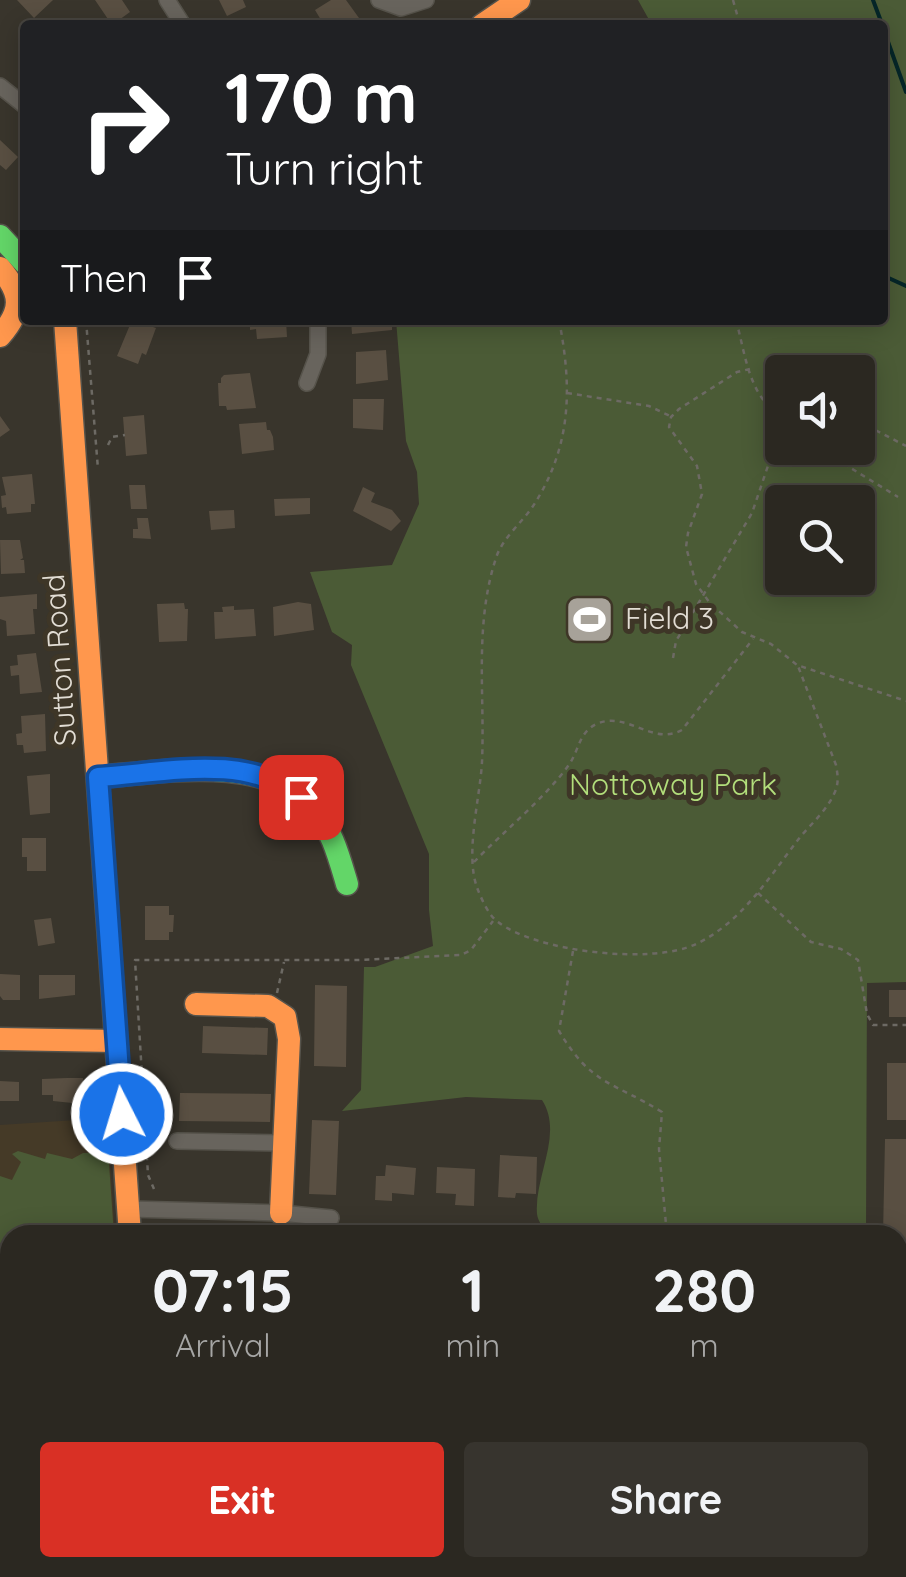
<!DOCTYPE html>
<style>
body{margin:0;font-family:Quicksand,sans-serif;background:#37342e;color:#f1f3f6;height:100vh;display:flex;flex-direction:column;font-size:38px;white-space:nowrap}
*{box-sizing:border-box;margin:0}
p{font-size:32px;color:#a6a6a5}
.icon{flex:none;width:55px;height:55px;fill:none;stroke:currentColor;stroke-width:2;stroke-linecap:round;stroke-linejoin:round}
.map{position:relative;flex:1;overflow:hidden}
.details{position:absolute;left:0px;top:1225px;width:908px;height:352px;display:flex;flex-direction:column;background:#2b2821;border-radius:30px 30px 0 0;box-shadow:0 5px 25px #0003,0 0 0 2px #47443f}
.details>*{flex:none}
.top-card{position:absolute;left:20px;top:20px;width:868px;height:305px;border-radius:10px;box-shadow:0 5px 25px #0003,0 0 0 2px #47443f;background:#202124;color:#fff;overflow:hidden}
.tools{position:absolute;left:765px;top:355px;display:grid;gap:20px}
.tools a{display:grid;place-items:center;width:110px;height:110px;border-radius:10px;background:#2b2821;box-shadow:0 5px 25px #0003,0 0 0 2px #47443f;font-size:50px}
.pin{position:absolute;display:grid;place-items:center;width:85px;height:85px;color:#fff;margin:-42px;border-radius:20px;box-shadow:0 5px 15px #0006}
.me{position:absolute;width:110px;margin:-55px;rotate:355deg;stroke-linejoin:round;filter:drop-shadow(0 0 8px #0008)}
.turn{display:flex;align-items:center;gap:35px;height:210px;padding:0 40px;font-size:45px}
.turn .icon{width:130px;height:130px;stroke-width:2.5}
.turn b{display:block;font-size:70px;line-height:85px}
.then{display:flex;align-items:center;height:95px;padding:0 40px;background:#0003;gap:20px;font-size:38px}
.eta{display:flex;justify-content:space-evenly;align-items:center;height:170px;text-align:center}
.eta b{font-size:60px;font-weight:700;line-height:70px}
.cta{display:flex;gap:20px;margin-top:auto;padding:20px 40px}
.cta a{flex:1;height:115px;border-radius:10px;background:#d93025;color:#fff;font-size:40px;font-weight:700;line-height:115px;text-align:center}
.cta a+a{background:#37342e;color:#f1f3f6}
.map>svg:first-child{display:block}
.built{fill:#453a27}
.green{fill:#4b5b36;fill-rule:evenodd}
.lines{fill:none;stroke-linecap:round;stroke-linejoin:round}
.stream{stroke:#052628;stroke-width:4}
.building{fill:#594f42}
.street-casing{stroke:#56534b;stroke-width:18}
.fast-casing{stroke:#56534b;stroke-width:25}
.slow-casing{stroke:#56534b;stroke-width:25}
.path{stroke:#6d6a64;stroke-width:2.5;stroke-dasharray:5 5;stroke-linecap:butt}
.street{stroke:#68645d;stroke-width:15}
.fast{stroke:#63d668;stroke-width:22}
.slow{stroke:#ff974d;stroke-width:22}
.route-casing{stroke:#114b97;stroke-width:25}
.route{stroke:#1a73e8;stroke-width:18}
.labels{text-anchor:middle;stroke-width:10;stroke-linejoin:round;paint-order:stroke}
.poi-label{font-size:30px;fill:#e2ddd4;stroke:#3e3627;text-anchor:start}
.street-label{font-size:30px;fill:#e2ddd4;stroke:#3e3627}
.park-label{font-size:30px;fill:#b2de7b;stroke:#3e3627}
</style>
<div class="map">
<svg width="906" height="1577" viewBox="0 0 906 1577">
<rect width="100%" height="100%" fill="#39352c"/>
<path class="built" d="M 107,1118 L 115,1235 L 10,1235 L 10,1568 L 140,1568 L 141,1577 L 0,1577 L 0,1125 Z"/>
<path class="green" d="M 638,0 L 906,0 L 906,982 L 867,983 L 866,1235 L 547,1235 C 544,1228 538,1222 537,1214 C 534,1176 564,1134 542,1100 L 466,1097 L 342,1111 L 361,1090 L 364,967 L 375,967 L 433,946 L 429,910 L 429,854 L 351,665 L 352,645 L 332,632 L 310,572 L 392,565 L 419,504 L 417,472 L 406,441 L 396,320 L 882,320 L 882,25 L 652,25 ZM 782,372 L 858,372 L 858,448 L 782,448 ZM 782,502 L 858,502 L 858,578 L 782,578 Z
M 107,1135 L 114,1235 L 10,1235 L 10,1406 L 0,1407 L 0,1176 L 12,1180 L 21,1162 L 12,1154 L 18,1151 L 45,1159 L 47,1153 L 72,1159 L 83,1153 L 90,1153 Z
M 10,1412 L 10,1568 L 138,1568 L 139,1577 L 0,1577 L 0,1413 Z"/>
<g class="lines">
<path class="stream" d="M 873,0 L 882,24
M 882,25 L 906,92
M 882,275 L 906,286"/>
</g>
<path class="building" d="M 17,0 L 53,0 L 34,18 Z
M 95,0 L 122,0 L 130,12 L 112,25 Z
M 219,0 L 243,0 L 246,7 L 227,16 Z
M 331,0 L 346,0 L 359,18 L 348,25 L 324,25 L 315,10 Z
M 0,140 L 18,157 L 6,170 L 0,165 Z
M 132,320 L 156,328 L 146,355 L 142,353 L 138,364 L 117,356 Z
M 250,320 L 286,320 L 287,337 L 257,339 L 256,329 L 250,330 Z
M 351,320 L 392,320 L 392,330 L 352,334 Z
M 386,350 L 388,380 L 356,384 L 356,352 Z
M 250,373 L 256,408 L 227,410 L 226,406 L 219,406 L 218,383 L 221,383 L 221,378 L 224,375 Z
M 353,399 L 384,399 L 383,430 L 353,428 Z
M 144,415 L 147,454 L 126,456 L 123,417 Z
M 0,416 L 10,430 L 0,437 Z
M 266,422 L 267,430 L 270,430 L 273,437 L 274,450 L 242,454 L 239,424 Z
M 32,474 L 35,504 L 31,504 L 31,512 L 7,514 L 6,507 L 2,508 L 1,496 L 6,495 L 2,477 Z
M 129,485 L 145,485 L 147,509 L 131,509 Z
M 363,487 L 375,493 L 371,502 L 392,510 L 401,521 L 391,531 L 353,511 Z
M 310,498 L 310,514 L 275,516 L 274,499 Z
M 234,510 L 235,528 L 211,530 L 209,511 Z
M 137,518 L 148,518 L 151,539 L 133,538 L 133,529 L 138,529 Z
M 0,540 L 20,540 L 23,558 L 20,560 L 24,560 L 25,573 L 1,574 Z
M 37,594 L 37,609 L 33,609 L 35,634 L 7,636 L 6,621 L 0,619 L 0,597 Z
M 298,602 L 311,604 L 314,630 L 274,636 L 273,607 Z
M 184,603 L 185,609 L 188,609 L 187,641 L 159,642 L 157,604 Z
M 234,606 L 234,610 L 254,609 L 256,636 L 215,639 L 214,612 L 223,612 L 222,607 Z
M 36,653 L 42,692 L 20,694 L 19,675 L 11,676 L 10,666 L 18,665 L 17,655 Z
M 45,714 L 46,751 L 24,753 L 23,745 L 17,745 L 16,734 L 22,733 L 21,716 Z
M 50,774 L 50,813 L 30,815 L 27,776 Z
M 22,838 L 46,838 L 46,871 L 27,871 L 27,857 L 22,857 Z
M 145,906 L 169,906 L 169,915 L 174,915 L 173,932 L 169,932 L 169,940 L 145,940 Z
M 51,918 L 55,943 L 38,946 L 34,920 Z
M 0,974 L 20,975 L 20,1000 L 3,1000 L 0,996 Z
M 39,975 L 75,975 L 75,995 L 39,999 Z
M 315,985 L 347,986 L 346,1067 L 314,1066 Z
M 889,990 L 906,990 L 906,1017 L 889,1017 Z
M 203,1026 L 268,1028 L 267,1055 L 202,1053 Z
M 887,1063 L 906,1063 L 906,1120 L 887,1120 Z
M 67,1078 L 83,1078 L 82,1104 L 53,1101 L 53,1095 L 42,1095 L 42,1079 Z
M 0,1081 L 19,1082 L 19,1101 L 0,1101 Z
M 180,1093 L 271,1094 L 270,1122 L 179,1121 Z
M 312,1120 L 339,1121 L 336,1195 L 309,1194 Z
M 885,1139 L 906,1139 L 906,1261 L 898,1261 L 898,1235 L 883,1235 Z
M 500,1155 L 537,1157 L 536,1194 L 516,1193 L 515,1198 L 498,1197 Z
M 386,1165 L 416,1168 L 414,1195 L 392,1193 L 392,1201 L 375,1200 L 376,1176 L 385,1176 Z
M 437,1167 L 475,1169 L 474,1206 L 455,1205 L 456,1194 L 436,1193 Z
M 898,1492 L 906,1492 L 906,1516 L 898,1516 Z
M 898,1546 L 906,1546 L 906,1572 L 878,1571 L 878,1568 L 898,1568 Z
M 319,1568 L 346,1568 L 350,1577 L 323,1577 Z
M 430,1568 L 456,1568 L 456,1576 L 430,1577 Z
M 556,1568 L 582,1568 L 581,1577 L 554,1577 Z"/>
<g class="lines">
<defs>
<path id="street" d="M 167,0 L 183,25
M 379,0 L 401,8 L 426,0
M 0,86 L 25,106
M 307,383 L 318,354 L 318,320
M 177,1141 L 284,1143
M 128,1209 L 281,1213 L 331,1218
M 898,1467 L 906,1467
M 209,1568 L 211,1577
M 285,1568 L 288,1577
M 494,1577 L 501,1568"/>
<path id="fast" d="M 0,236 L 25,263
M 98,777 C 162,772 265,753 312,807 C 332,829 339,857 347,884"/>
<path id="slow" d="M 482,25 L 519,0
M 0,268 C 22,294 23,310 0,336
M 65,320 L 130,1235
M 196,1004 L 268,1006 L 285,1017 L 289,1039 L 281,1213
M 0,1039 L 116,1041
M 155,1568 L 155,1577"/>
</defs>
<use href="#street" class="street-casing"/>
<use href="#fast" class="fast-casing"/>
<use href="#slow" class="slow-casing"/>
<path class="path" d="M 733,0 L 740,25
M 86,320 L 98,469
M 559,320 C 572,386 572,444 535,503 C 524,521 502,538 496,558 C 474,625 485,694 482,762 C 480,799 464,856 478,890 C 482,900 489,916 498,922 C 537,952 652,965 696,944 C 743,922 771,874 801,836 C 813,822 826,811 834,794 C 839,784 838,776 836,765 L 798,666
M 736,320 C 745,352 749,400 782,415
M 750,369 L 737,372 L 679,409 L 671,417 L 669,427 L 697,466 L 702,494 L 688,533 L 686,547 L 696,584 L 710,603 L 742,632 L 771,644 L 797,665 L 906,701
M 567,393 L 649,406 L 670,416
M 858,421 L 906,446
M 108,445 L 112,437 L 125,435
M 818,448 L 898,497
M 673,658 L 676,641 L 752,513 L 771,457 L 782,439
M 474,862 C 502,833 546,797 568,766 C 580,750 578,731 599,723 C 628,712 653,746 682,730 L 753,639
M 758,893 L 811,942 L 841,949 L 858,960 L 867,1014 L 873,1025 L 906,1025
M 573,951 L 559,1031 C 592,1086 612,1081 662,1112 L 659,1149 L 667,1235
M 277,993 L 284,962
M 154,1189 L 148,1175 L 135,960 L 357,960 L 461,955 L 471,950 L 493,921
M 148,1225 L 151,1234 L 160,1235
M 898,1291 L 906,1292
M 0,1408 L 10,1407
M 189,1568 L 190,1577
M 742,1568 L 751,1574 L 796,1577
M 521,1577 L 529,1568"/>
<use href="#street" class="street"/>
<use href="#fast" class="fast"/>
<use href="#slow" class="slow"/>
</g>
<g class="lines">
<defs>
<path id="route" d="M 122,1114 L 98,777 C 164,773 246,752 301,797"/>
</defs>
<use href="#route" class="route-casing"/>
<use href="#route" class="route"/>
</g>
<defs>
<symbol id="stadium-square" viewBox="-11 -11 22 22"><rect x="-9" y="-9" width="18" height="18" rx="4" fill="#a7a299" stroke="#3e3627"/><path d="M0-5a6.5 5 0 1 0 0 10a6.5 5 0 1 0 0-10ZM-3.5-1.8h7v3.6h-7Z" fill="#fff"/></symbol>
</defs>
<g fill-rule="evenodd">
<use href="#stadium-square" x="562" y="592" width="55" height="55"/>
</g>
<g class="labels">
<g class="poi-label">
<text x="625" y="629">Field 3</text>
</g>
<g class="street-label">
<text transform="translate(60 660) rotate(-94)" y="10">Sutton Road</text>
</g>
<g class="park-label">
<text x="673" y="795">Nottoway Park</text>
</g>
</g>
</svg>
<div class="tools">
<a><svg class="icon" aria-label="sound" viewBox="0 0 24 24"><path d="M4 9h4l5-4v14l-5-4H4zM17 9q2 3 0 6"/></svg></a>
<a><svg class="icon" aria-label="search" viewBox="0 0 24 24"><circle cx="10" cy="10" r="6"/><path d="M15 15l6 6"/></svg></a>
</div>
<div class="pin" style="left:301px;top:797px;background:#d93025"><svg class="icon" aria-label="arrive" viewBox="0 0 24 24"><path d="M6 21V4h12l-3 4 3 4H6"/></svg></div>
<svg class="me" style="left:122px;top:1114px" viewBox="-20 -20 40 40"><circle r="17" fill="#1a73e8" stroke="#fff" stroke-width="3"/><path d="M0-11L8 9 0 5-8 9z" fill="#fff"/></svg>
<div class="top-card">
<div class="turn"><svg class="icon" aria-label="right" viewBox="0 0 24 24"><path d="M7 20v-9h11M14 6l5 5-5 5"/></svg><div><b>170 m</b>Turn right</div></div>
<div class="then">Then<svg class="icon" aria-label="arrive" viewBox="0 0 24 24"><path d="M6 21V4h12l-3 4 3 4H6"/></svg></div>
</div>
<section class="details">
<div class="eta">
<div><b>07:15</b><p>Arrival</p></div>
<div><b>1</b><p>min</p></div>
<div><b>280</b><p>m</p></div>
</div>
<div class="cta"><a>Exit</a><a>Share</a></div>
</section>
</div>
